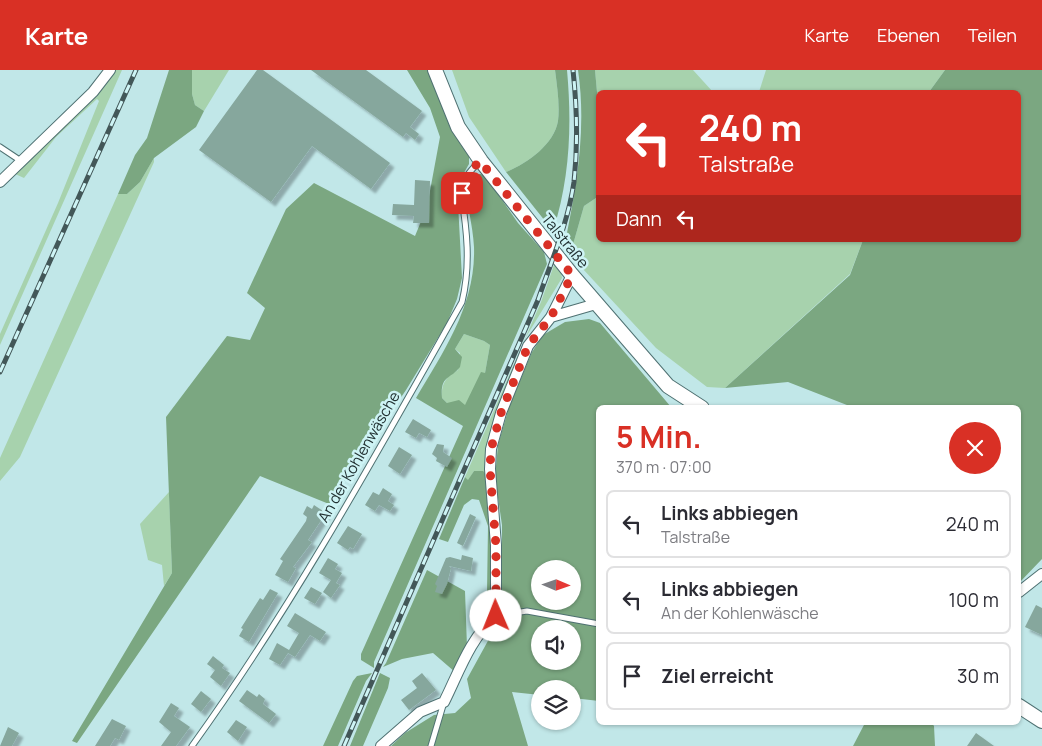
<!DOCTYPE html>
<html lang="de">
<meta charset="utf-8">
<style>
body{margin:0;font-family:Manrope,sans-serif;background:#f7f7f7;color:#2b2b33;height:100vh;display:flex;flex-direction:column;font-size:19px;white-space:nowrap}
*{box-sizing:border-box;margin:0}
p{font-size:16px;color:#7c7c81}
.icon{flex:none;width:28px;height:28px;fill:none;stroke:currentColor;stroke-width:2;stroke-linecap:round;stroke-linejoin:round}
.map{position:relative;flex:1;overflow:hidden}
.drawer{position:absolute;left:596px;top:335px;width:425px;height:320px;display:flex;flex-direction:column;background:#fff;border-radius:8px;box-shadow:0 1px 4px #0004}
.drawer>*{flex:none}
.top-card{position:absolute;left:596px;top:20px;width:425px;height:152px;border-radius:8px;box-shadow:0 1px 4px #0004;background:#d93025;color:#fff;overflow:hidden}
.needle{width:32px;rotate:92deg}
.tools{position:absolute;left:531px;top:490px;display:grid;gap:10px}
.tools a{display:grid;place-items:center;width:50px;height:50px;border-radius:50%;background:#fff;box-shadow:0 1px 4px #0004;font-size:25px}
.pin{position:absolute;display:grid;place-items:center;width:42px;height:42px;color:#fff;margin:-21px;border-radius:10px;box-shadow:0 2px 8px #0006}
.me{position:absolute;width:55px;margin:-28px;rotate:359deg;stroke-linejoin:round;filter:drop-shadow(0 0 4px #0008)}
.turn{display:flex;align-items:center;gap:18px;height:105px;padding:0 20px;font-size:22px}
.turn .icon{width:65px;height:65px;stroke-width:2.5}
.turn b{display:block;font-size:35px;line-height:42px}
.then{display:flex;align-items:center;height:48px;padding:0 20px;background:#0003;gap:10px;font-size:19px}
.round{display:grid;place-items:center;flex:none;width:52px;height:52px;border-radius:26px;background:#f7f7f7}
.head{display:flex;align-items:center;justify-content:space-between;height:85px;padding:0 20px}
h1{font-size:30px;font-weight:700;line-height:38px;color:#d93025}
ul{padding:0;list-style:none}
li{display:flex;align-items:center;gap:15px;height:68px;margin:0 10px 8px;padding:0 10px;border:2px solid #e1e1e2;border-radius:8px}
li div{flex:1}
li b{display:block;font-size:19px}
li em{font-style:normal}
header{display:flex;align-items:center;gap:30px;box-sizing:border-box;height:70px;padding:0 25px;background:#d93025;color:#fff}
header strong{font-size:24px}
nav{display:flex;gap:28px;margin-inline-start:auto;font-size:18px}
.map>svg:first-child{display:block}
.green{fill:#a7d2ad}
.forest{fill:#7ba781;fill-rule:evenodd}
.building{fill:#86a79d;filter:url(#shadow)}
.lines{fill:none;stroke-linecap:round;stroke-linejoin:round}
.lane-casing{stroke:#4f7172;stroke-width:7}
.street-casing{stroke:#4f7172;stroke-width:12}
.secondary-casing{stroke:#4f7172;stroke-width:16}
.lane{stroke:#fff;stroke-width:5}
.street{stroke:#fff;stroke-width:10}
.secondary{stroke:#fff;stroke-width:14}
.rail-casing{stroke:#435758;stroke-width:5}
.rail{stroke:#cef4f5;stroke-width:3;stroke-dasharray:9;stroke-linecap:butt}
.route{stroke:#d93025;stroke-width:9;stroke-dasharray:0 16.2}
.labels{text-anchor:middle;stroke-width:5;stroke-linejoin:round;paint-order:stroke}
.street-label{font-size:15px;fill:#223132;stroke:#cef4f5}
</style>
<header>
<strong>Karte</strong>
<nav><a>Karte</a><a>Ebenen</a><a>Teilen</a></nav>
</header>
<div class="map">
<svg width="1042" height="676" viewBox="0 0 1042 676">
<defs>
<filter id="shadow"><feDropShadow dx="4.5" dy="4.5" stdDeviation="1" flood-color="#0004"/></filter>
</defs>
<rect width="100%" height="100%" fill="#c1e7e8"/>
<path class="green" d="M 112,0 L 122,0 L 0,275 L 0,264 L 58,133 L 99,31 L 97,29 L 56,67 L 24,108 L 13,103 Z
M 192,0 L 229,0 L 204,41 L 195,35 L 192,24 Z
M 452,0 L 555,0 C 557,16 560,35 558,51 C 554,75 526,94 506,102 L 469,47 Z
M 595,0 L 693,0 L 713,22 L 599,22 L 599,44 Z
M 766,0 L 945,0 L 929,22 L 759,22 Z
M 154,88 L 154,92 L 20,387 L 0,411 L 0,388 L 118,124 L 127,124 L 140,112 Z
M 599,126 L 599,170 L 863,170 L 850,204 L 725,318 L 707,317 L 656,278 L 570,185 L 584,136 Z
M 554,195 L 561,202 L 562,208 L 526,267 L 507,315 L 487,371 L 488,406 L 482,401 L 474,401 L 468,411 L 465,407 L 541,232 Z
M 464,264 L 484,271 L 490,275 L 485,303 L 465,336 L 447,333 L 442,328 C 441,313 446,307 458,300 L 460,283 L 455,279 Z
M 169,422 L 172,503 L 164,516 L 162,495 L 148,490 L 140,454 Z"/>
<path class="forest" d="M 169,0 L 192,0 L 192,24 L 195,35 L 204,41 L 196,57 L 154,88 L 140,112 L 127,124 L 118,124 L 135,85 L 147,68 Z
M 407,0 L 429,0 L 450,57 L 469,86 L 469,94 L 457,115 L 462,208 L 457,229 L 447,253 L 406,320 L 329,434 L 260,406 L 77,673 L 72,671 L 172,503 L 166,347 L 227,266 L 250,270 L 265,238 L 247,223 L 286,139 L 314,113 L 415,166 L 427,137 L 440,67 L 430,38 Z
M 555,0 L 567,0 C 572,55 570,108 553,161 L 506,102 C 526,94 554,75 558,51 C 560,35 557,16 555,0 Z
M 578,0 L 595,0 L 599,44 L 599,126 L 584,136 L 570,185 L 564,178 C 576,119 587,61 578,0 Z
M 945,0 L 1042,0 L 1042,489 L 1019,513 L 1019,338 L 852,337 L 788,312 L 725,318 L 850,205 L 863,170 L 1019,170 L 1019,22 L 929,22 Z
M 475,104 L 481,104 L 487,108 L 518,153 L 544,182 L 547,194 L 374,592 L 374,598 L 361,590 L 361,584 L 463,356 L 416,328 C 444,281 476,234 474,177 C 473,155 466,133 466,112 ZM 464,264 L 484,271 L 490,275 L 485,303 L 481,302 L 465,335 L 459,330 L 447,333 L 442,328 C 440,305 450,310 460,297 L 462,287 L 455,279 Z
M 589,249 L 600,253 L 671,337 L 599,338 L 599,631 L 573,628 L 572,619 L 540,619 L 540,625 L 512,622 L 528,676 L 391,676 L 405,663 L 434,645 L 455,643 L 471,628 L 467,609 L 495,558 L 502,491 L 502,455 L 495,407 L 498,375 L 509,337 L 532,282 L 543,265 L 565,252 ZM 540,499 L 572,499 L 572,531 L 540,531 ZM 540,559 L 572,559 L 572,591 L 540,591 Z
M 474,401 L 483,401 L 488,406 L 493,476 L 490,521 L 487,523 L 488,456 L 479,430 L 472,429 L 464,435 L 448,472 L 439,469 L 465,407 L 468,410 Z
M 427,500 L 465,521 L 467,577 L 455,602 L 433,583 L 402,589 L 383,597 L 386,593 Z
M 372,603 L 366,611 L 338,676 L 323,676 L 353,611 L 357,606 Z
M 380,603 L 390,608 L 388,618 L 363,676 L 350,676 Z
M 931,652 L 934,656 L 935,676 L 853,676 L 865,653 Z"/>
<path class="building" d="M 257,0 L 263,0 L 390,93 L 371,119 L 312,76 L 271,132 L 199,80 Z
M 311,0 L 366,0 L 422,41 L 410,57 L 419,64 L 415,70 L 406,63 L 403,67 Z
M 415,110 L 430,111 L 429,153 L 413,153 L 414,146 L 392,145 L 393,134 L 414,135 Z
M 413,349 L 431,360 L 427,367 L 419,363 L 416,368 L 405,362 Z
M 437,374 L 444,375 L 443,382 L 452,388 L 447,397 L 436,391 L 437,388 L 432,384 Z
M 399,377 L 412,385 L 400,404 L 388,396 Z
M 383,418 L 392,424 L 388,431 L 394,435 L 390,441 L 379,435 L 375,441 L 365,435 L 373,422 L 379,425 Z
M 314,435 L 326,443 L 308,470 L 312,472 L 293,497 L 296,498 L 288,512 L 275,505 L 283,491 L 280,489 L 306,451 L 307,447 L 303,444 L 307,436 L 312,439 Z
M 470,444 L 476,447 L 463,476 L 457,473 Z
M 348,456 L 362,464 L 353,479 L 350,477 L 348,480 L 337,473 Z
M 462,485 L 473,488 L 471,501 L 449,496 L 451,498 L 447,514 L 442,524 L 435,522 L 437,516 L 435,514 L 446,488 L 450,487 L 461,490 Z
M 328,488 L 338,494 L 335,499 L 342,503 L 336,513 L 340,515 L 331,528 L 323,522 L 331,510 L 319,503 Z
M 311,517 L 322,523 L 315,534 L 304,528 Z
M 270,519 L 278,523 L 249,572 L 239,566 L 243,559 L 241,558 L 260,528 L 263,530 Z
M 1036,535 L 1042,538 L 1042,565 L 1025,557 Z
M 295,543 L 326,562 L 320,571 L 310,565 L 295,587 L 288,583 L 280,595 L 269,589 L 277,573 L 289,580 L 299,563 L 287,556 Z
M 213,586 L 224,595 L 222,598 L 230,603 L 221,616 L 210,607 L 215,600 L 207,594 Z
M 422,603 L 436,620 L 409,640 L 401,630 L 417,618 L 412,611 Z
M 247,620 L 257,627 L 259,624 L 265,629 L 263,634 L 276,644 L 269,653 L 239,631 Z
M 201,621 L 211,629 L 201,642 L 191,634 Z
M 171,633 L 179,638 L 174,646 L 190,657 L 176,676 L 161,676 L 171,662 L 159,652 Z
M 112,649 L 126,656 L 119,670 L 115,668 L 110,676 L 95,676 Z
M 236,650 L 247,657 L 238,671 L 227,662 Z
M 8,657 L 19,663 L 12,676 L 0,676 Z
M 976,663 L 994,676 L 967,676 Z"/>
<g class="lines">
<defs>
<path id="lane" d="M 0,77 L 21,91
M 496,546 L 527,541 L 599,554
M 192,676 C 293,536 377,383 462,232 C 471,195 467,160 461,123 C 463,109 469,102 479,92
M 431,676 L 444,632"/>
<path id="street" d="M 0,112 L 93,22 L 110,0
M 551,247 L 596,234
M 1019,522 L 1042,504
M 381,676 L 420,642 L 444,632 C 459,602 470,568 496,546 L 496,475 L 490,399 L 491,379 L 501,343 L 528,276 L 551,247 L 572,205"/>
<path id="secondary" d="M 435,0 L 458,57 L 481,91 L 572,205 L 668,316 L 702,338
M 1019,636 L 1042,651"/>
</defs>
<use href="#lane" class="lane-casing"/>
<use href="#street" class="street-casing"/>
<use href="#secondary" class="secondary-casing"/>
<use href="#lane" class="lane"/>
<use href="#street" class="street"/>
<use href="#secondary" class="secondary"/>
<defs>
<path id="rail" d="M 0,302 L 136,0
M 344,676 L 538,230 C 551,192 568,153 574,112 C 578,75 577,37 573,0"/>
</defs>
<use href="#rail" class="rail-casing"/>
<use href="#rail" class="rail"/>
</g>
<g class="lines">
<path class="route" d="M 462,123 L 467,104 L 480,91 L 572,205 L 551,247 L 528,276 L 501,343 L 491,379 L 490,399 L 496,476 L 496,546"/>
</g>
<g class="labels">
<g class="street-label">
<text transform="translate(565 171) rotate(51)" y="5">Talstraße</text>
<text transform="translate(359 387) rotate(-60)" y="5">An der Kohlenwäsche</text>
</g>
</g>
</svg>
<div class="tools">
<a><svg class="needle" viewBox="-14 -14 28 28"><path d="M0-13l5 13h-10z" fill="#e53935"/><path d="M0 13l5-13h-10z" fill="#7c7c81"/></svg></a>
<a><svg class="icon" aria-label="sound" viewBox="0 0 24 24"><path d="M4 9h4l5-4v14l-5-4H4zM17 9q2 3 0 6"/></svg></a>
<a><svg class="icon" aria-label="layers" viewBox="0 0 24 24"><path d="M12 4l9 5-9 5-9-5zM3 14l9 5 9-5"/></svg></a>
</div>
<div class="pin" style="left:462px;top:123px;background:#d93025"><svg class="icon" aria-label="arrive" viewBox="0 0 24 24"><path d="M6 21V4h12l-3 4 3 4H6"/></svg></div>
<svg class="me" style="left:496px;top:546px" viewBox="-20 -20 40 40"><circle r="19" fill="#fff"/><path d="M0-13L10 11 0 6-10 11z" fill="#d93025"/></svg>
<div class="top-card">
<div class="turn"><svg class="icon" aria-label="left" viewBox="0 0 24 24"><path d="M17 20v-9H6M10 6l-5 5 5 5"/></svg><div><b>240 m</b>Talstraße</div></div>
<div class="then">Dann<svg class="icon" aria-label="left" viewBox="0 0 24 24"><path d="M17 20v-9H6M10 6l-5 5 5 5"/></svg></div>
</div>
<section class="drawer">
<div class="head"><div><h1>5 Min.</h1><p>370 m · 07:00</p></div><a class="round" style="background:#d93025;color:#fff"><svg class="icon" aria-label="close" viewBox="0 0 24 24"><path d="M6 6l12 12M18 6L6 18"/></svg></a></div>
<ul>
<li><svg class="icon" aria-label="left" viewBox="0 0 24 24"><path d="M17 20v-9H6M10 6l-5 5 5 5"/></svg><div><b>Links abbiegen</b><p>Talstraße</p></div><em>240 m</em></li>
<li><svg class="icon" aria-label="left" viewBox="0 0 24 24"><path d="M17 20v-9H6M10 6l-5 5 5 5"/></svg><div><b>Links abbiegen</b><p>An der Kohlenwäsche</p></div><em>100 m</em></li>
<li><svg class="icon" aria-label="arrive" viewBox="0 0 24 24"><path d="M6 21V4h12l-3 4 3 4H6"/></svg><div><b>Ziel erreicht</b></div><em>30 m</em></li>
</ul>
</section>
</div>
